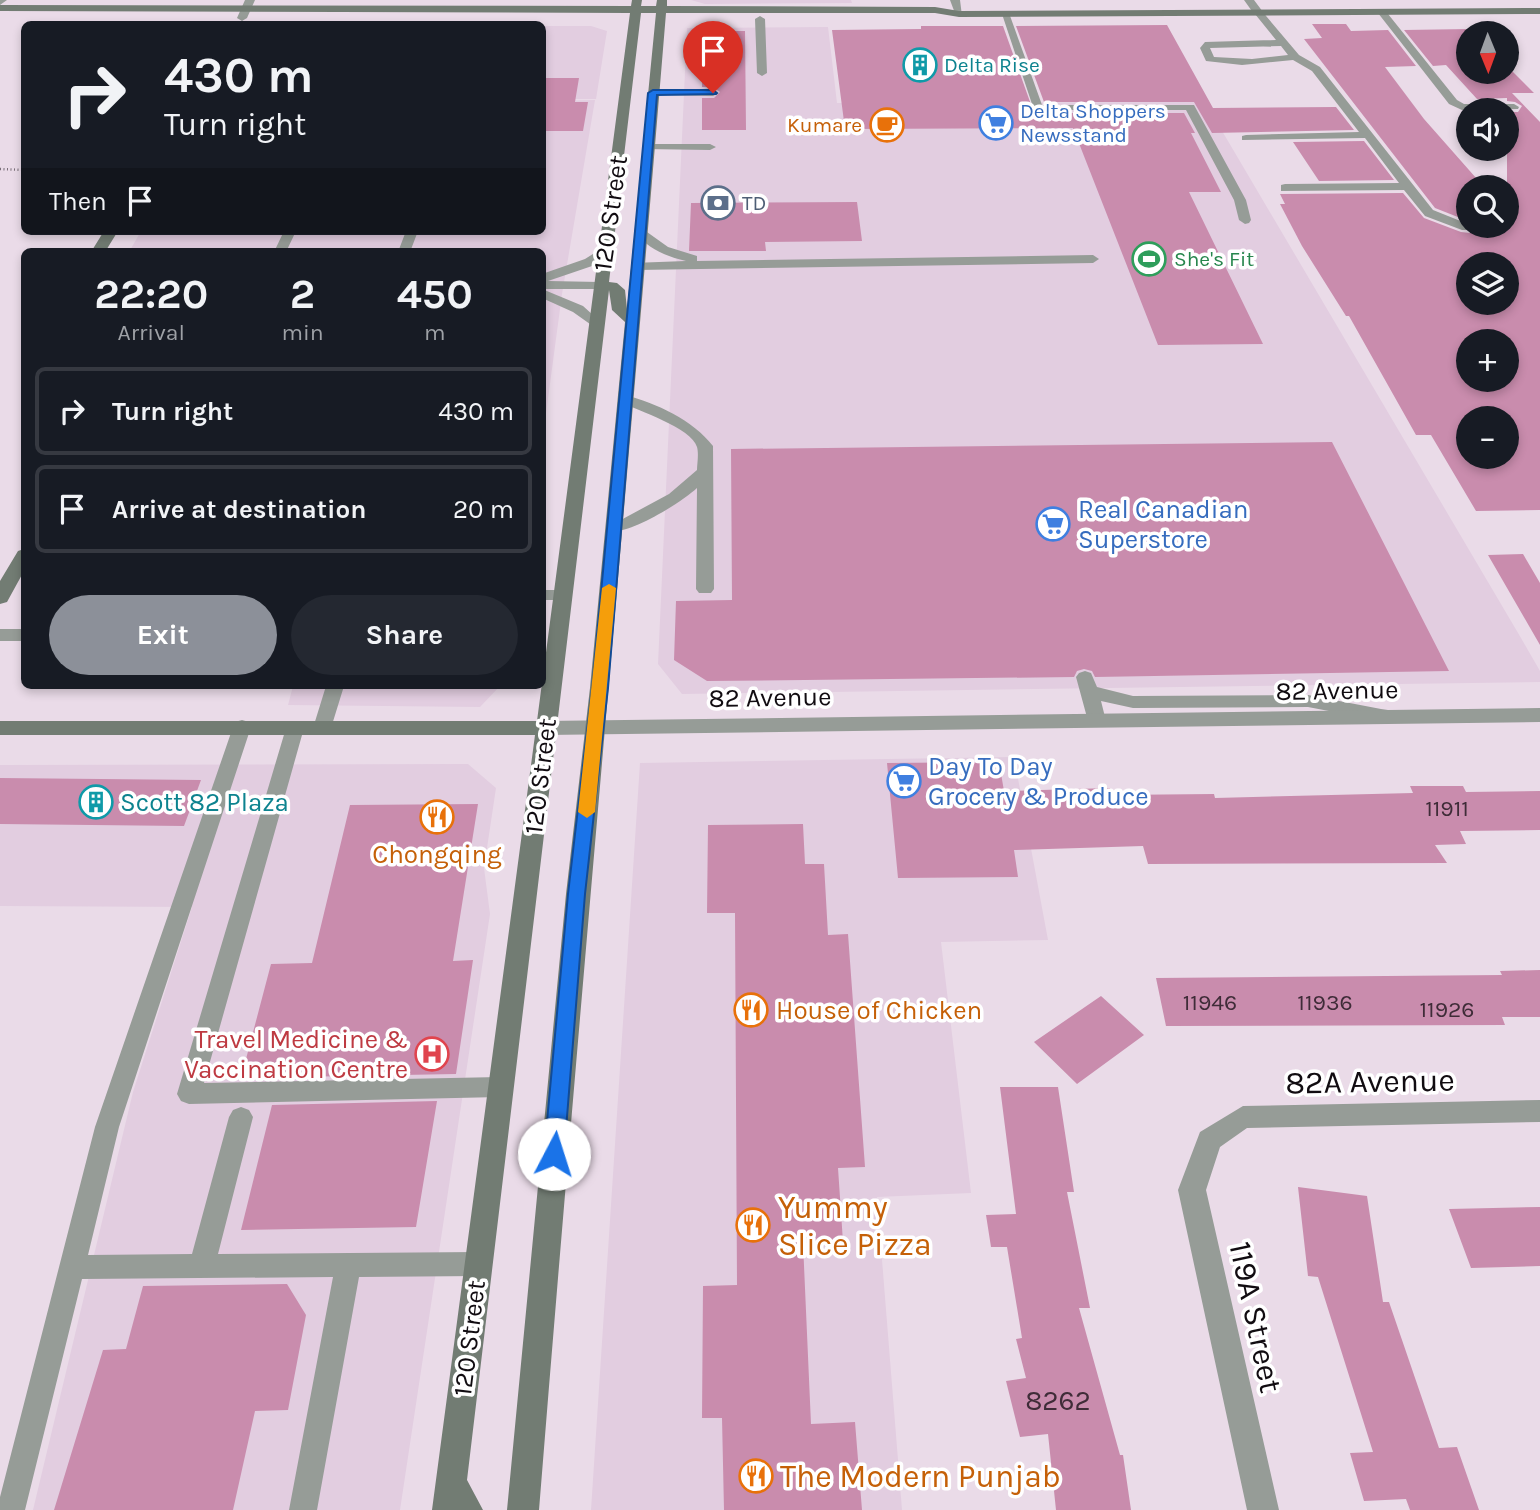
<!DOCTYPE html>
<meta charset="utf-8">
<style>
body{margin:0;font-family:Karla,sans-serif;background:#242831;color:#f1f3f6;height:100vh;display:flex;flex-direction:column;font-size:26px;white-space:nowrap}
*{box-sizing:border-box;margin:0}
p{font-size:23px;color:#9ea1a6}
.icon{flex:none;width:38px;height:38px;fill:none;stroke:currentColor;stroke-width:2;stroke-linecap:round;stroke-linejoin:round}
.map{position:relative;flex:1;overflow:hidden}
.drawer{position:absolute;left:21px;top:248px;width:525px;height:441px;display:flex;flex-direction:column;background:#171b24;border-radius:10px;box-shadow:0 4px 10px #0003}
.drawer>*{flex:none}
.banner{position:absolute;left:21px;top:21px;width:525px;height:214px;border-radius:10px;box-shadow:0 4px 10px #0003;background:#171b24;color:#f1f3f6;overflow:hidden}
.needle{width:46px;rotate:179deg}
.fabs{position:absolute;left:1456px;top:21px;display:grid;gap:14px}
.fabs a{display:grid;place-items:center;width:63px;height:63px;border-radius:50%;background:#171b24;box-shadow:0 4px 10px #0003;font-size:35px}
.pin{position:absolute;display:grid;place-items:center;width:60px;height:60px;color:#fff;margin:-72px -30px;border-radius:50% 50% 50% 0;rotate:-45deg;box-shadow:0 0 7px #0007}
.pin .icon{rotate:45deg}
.me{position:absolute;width:77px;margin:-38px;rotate:5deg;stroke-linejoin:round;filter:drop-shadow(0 0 5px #0008)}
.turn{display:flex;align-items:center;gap:24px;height:147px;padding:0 28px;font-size:32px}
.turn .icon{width:91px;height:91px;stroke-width:2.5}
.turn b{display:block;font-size:49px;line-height:60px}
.then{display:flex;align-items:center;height:66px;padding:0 28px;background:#0003;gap:14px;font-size:26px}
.eta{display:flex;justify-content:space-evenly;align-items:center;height:119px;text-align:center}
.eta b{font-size:42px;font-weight:700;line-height:49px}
.cta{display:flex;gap:14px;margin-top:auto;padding:14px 28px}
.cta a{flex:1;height:80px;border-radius:42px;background:#8c9099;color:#fff;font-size:28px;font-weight:700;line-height:80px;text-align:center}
.cta a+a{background:#242831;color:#f1f3f6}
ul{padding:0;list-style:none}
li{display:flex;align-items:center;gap:21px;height:88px;margin:0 14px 10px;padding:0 14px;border:4px solid #363941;border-radius:10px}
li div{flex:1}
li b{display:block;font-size:26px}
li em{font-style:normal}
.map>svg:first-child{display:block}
.built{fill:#e2cde0}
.building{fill:#c98cad;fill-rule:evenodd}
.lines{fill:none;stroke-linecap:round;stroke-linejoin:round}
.path{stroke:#776d76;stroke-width:2.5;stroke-dasharray:1 2.5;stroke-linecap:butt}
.lane{fill:#969c97;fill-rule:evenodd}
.street{fill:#969c97;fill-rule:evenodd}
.secondary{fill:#727c73;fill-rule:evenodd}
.route{fill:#1a73e8;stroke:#114b97;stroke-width:2}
.slow{fill:#f59e0b}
.labels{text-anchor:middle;stroke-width:7;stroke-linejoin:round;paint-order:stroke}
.far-culture-label{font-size:21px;fill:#0d838f;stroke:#fff;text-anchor:start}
.far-shop-label{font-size:21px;fill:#366cbe;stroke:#fff;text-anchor:start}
.far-food-label{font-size:21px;fill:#c56008;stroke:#fff;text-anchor:end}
.far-service-label{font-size:21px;fill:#4e5e75;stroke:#fff;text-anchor:start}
.far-leisure-label{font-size:21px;fill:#27864d;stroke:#fff;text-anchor:start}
.number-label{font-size:23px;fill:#3f2c38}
.street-label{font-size:26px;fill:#110c11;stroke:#fff}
.shop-label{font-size:26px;fill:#366cbe;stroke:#fff;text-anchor:start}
.culture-label{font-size:26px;fill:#0d838f;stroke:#fff;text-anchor:start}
.food-label{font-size:26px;fill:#c56008;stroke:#fff}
.health-label{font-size:26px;fill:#be3a42;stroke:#fff;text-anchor:end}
.near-number-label{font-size:28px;fill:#3f2c38}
.near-street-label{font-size:32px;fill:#110c11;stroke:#fff}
.near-food-label{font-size:32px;fill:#c56008;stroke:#fff;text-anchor:start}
</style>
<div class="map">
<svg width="1540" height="1510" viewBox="0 0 1540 1510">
<rect width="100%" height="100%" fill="#eadbe8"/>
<path class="built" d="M 691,0 L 851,0 L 852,3 L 705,4 Z
M 543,26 L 591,26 L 607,31 L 596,99 L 543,99 Z
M 828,27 L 837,103 L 1205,102 L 1521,638 L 1540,671 L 1540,682 L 682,694 L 658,664 L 687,28 Z
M 595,100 L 562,294 L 543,436 L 542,252 L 129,252 L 141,231 L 542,231 L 543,101 Z
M 293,686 L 500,686 L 480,707 L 288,705 Z
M 1014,757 L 1048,940 L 941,942 L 971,1193 L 877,1197 L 902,1510 L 591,1510 L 640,763 Z
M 468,764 L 496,788 L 484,868 L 490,914 L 400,1510 L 33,1510 L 133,1092 L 192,907 L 0,906 L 0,765 Z"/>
<path class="building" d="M 1312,24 L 1346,24 L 1351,31 L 1388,30 L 1416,66 L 1385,67 L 1424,119 L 1484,187 L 1468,187 L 1468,221 L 1435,208 L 1304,39 L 1322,38 Z
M 1167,25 L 1213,108 L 1336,107 L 1354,130 L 1212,133 L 1194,102 L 1044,102 L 1016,26 Z
M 921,26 L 1003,26 L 1034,113 L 1184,113 L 1195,133 L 1191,133 L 1221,192 L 1189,192 L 1263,344 L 1158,345 L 1073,128 L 845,129 L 832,30 L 921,29 Z
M 1470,29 L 1474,33 L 1468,33 L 1468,72 L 1507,72 L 1507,66 L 1534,93 L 1512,93 L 1540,122 L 1540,510 L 1476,511 L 1431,435 L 1416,435 L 1349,316 L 1346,316 L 1302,246 L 1280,204 L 1285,204 L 1280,194 L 1403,193 L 1424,218 L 1461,232 L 1470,233 L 1474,226 L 1507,226 L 1507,112 L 1518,112 L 1522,106 L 1515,102 L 1507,101 L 1507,98 L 1477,99 L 1446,65 L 1433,66 L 1404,30 ZM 1468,264 L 1507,264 L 1507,303 L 1468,303 ZM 1468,341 L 1507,341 L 1507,380 L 1468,380 ZM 1468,418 L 1507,418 L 1507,457 L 1468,457 Z
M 694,31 L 745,31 L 746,130 L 702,130 L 702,98 L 714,98 L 720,92 L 713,87 L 702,87 L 702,64 L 692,64 Z
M 542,78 L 579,78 L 575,102 L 588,102 L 583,131 L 542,131 Z
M 1364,141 L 1394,180 L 1319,181 L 1293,142 Z
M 857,202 L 862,241 L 765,242 L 766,251 L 689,251 L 691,203 Z
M 1332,442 L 1449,671 L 1095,677 L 1092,671 L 1084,669 L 1077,671 L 1074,677 L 707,681 L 674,660 L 676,601 L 732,600 L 731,449 Z
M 1523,554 L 1540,583 L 1540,645 L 1488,555 Z
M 999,762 L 1004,791 L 1110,788 L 1112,795 L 1214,794 L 1215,798 L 1413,793 L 1410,786 L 1463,786 L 1466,792 L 1540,791 L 1540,830 L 1460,831 L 1466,844 L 1435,845 L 1447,863 L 1148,864 L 1143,846 L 1014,850 L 1018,877 L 898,878 L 887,763 Z
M 0,778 L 201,780 L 184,826 L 0,824 Z
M 478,804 L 453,961 L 473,960 L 456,1074 L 241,1078 L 271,964 L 312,963 L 350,805 Z
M 803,824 L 805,864 L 824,864 L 828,935 L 848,934 L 865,1167 L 838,1168 L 843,1242 L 803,1243 L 811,1424 L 855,1422 L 862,1510 L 724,1510 L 722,1418 L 702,1418 L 703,1286 L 737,1285 L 735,913 L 707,913 L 708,825 Z
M 1540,970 L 1540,1017 L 1502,1017 L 1505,1025 L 1166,1026 L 1156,978 L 1502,975 L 1500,971 Z
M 1101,996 L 1144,1035 L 1077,1084 L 1034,1042 Z
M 1000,1087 L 1058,1087 L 1074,1192 L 1067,1192 L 1090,1308 L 1079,1308 L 1120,1455 L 1123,1455 L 1131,1510 L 1056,1510 L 1048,1434 L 1020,1437 L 1006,1381 L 1026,1378 L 1016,1339 L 1022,1338 L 1007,1247 L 991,1247 L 986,1215 L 1016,1214 Z
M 437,1101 L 416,1227 L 241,1230 L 272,1105 Z
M 1298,1187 L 1367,1196 L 1383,1302 L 1389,1302 L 1439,1448 L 1457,1447 L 1479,1510 L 1410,1510 L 1406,1499 L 1364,1501 L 1350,1453 L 1373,1452 L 1318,1277 L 1308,1276 Z
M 1540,1207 L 1540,1266 L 1471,1268 L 1449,1209 Z
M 287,1284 L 306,1315 L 288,1410 L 255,1411 L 233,1510 L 54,1510 L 103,1350 L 126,1349 L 143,1286 Z"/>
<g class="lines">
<path class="path" d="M 0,169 L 24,170"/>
<path class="lane" d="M 950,0 L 960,0 L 962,16 L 956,16 Z
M 1378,9 L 1384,9 L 1457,100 L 1464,104 L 1514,104 L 1519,107 L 1518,109 L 1462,110 L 1449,104 L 1378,13 Z
M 1255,10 L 1261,10 L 1299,55 L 1320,67 L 1433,210 L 1468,224 L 1472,227 L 1470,230 L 1462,230 L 1425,216 L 1404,190 L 1281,191 L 1281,185 L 1285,184 L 1399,183 L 1365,138 L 1242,140 L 1242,136 L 1246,135 L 1359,132 L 1312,71 L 1293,60 L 1242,65 L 1206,61 L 1200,48 L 1205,42 L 1276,40 L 1255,14 ZM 1281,46 L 1288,55 L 1252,59 L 1214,57 L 1210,48 Z
M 1001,11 L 1009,13 L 1042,105 L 1194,105 L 1246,200 L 1251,220 L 1249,223 L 1245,224 L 1239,220 L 1234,200 L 1186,110 L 1034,110 Z
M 760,16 L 765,19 L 767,73 L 762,76 L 757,73 L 755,19 Z
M 653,90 L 713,90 L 718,93 L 713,96 L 649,95 L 649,91 Z
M 648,144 L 710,144 L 716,147 L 710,150 L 644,149 L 644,145 Z
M 640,227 L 668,247 L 697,256 L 697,261 L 1093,255 L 1099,259 L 1093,263 L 637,270 L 631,266 L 632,263 L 686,261 C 665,256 648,249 634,231 Z
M 284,231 L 296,231 L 286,252 L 274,252 Z
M 406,231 L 418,231 L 410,252 L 398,252 Z
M 604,247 L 610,251 L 595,265 L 548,281 L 600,282 L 605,283 L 605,289 L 542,289 L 542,274 L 585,259 Z
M 542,289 L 583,306 L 604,325 L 597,329 L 573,312 L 542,298 Z
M 625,395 C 656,403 693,420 713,446 L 714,589 L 711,593 L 699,593 L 696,589 L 697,488 C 682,502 628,536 608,531 L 606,528 L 669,494 L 697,470 C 697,464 699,454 697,447 C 692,428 637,410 620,402 L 618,399 Z
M 542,590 L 563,590 L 572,595 L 563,600 L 542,600 Z
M 0,629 L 24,629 L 24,641 L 0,641 Z
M 1085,671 L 1091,673 L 1097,687 L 1133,696 L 1308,695 L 1381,709 L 1388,710 L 1390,715 L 1388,720 L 1381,721 L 1308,707 L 1133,708 L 1101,701 L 1106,721 L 1104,726 L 1090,726 L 1088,721 L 1076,677 L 1079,673 Z
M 326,686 L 344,686 L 331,728 L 329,733 L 315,733 L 313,728 Z
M 242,720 L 249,722 L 251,727 L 119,1127 L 88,1255 L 192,1254 L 229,1117 L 233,1110 L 241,1107 L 249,1110 L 253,1117 L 218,1254 L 479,1252 L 488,1255 L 492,1264 L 488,1273 L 479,1276 L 359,1277 L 317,1510 L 289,1510 L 333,1277 L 82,1279 L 25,1510 L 0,1510 L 0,1497 L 95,1127 L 233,727 L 235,722 Z
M 295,721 L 302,723 L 304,728 L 204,1083 L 500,1077 L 508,1080 L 512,1087 L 508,1094 L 500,1097 L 189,1104 L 181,1101 L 177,1094 L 286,728 L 288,723 Z"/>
<path class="street" d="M 0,0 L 7,0 L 0,5 Z
M 245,0 L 255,0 L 247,18 L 242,21 L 237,18 Z
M 1244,0 L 1254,0 L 1263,12 L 1262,14 L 1254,14 Z
M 1540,708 L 1540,722 L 546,735 L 539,733 L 536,728 L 539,723 L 546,721 Z
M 1540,1100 L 1540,1122 L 1247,1128 L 1220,1147 L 1206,1190 L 1279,1510 L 1247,1510 L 1178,1190 L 1200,1132 L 1243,1106 Z"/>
<path class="secondary" d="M 632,0 L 642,0 L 641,6 L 656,6 L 657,0 L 667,0 L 667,6 L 935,7 L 959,11 L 1540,8 L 1540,14 L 959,17 L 935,13 L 666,13 C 625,512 579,1011 539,1510 L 507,1510 L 566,894 L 590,688 L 625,322 L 612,310 L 609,290 L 467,1480 L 483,1510 L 432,1510 L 535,735 L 0,735 L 0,721 L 537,721 L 630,13 L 0,11 L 0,5 L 631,6 ZM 641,13 L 656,13 L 627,309 L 625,290 L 617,283 L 609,282 Z
M 104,231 L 118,231 L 105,252 L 91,252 Z
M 24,549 L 24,571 L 7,602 L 0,604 L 0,581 L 18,551 Z"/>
</g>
<path class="route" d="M 713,90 L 717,93 L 716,94 L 657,95 L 608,688 L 585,894 L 564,1154 L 561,1161 L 554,1163 L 547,1161 L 544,1154 L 568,894 L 592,688 L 648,93 L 653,90 Z"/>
<path class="slow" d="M 609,584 L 616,588 L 595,812 L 587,818 L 578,812 L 602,588 Z"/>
<defs>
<symbol id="building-ring" viewBox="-11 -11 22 22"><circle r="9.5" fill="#fff" stroke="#0f9aa8" stroke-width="1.5"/><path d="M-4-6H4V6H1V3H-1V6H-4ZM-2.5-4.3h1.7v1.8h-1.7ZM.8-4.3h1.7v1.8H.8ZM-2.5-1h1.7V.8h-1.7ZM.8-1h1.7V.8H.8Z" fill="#0f9aa8"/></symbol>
<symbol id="supermarket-ring" viewBox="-11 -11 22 22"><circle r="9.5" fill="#fff" stroke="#3f7fe0" stroke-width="1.5"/><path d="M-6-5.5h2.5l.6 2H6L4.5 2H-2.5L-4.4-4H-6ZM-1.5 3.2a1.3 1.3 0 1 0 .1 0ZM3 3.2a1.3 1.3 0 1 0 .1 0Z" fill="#3f7fe0"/></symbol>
<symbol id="cafe-ring" viewBox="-11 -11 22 22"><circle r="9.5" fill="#fff" stroke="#e8710a" stroke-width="1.5"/><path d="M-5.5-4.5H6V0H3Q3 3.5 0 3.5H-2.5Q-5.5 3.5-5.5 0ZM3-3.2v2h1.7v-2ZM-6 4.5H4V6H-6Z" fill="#e8710a"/></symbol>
<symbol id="bank-ring" viewBox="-11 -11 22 22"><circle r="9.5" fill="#fff" stroke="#5c6f8a" stroke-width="1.5"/><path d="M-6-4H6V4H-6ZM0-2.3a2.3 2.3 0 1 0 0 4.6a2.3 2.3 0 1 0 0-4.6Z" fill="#5c6f8a"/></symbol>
<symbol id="stadium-ring" viewBox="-11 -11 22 22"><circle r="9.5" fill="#fff" stroke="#2e9e5b" stroke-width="1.5"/><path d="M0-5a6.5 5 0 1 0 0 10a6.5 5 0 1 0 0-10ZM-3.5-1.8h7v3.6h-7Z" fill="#2e9e5b"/></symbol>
<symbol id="restaurant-ring" viewBox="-11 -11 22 22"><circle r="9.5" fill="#fff" stroke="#e8710a" stroke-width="1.5"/><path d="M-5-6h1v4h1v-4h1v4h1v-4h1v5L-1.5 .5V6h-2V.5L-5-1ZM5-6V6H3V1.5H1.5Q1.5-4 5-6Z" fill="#e8710a"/></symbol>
<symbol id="hospital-ring" viewBox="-11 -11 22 22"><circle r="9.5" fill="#fff" stroke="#e0444e" stroke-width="1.5"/><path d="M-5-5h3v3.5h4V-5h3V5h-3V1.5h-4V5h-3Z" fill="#e0444e"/></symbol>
</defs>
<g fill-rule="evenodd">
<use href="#building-ring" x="901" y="46" width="38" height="38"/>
<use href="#supermarket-ring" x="977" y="104" width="38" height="38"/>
<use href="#cafe-ring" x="868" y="106" width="38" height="38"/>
<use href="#bank-ring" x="699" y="184" width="38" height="38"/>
<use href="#stadium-ring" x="1130" y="240" width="38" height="38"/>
<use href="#supermarket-ring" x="1034" y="505" width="38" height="38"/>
<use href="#supermarket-ring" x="885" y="762" width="38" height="38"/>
<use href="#building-ring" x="77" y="783" width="38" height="38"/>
<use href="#restaurant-ring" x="418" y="798" width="38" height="38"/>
<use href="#restaurant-ring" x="732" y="991" width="38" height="38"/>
<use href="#hospital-ring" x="413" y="1035" width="38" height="38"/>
<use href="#restaurant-ring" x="734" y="1206" width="38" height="38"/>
<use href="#restaurant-ring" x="737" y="1457" width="38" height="38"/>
</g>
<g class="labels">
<g class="far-culture-label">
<text x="944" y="72">Delta Rise</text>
</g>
<g class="far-shop-label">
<text x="1020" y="118">Delta Shoppers<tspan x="1020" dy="24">Newsstand</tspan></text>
</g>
<g class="far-food-label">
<text x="862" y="132">Kumare</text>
</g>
<g class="far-service-label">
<text x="742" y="210">TD</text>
</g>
<g class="far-leisure-label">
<text x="1174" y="266">She's Fit</text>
</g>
<g class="number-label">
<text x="1447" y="816">11911</text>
<text x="1210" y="1010">11946</text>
<text x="1325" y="1010">11936</text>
<text x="1447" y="1017">11926</text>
</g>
<g class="street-label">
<text transform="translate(610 213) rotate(-82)" y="9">120 Street</text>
<text transform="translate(1337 690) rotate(-1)" y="9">82 Avenue</text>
<text transform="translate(770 697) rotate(-1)" y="9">82 Avenue</text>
<text transform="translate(540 776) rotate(-83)" y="9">120 Street</text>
<text transform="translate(469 1338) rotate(-83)" y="9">120 Street</text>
</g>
<g class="shop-label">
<text x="1078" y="518">Real Canadian<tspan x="1078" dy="30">Superstore</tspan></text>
<text x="928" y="775">Day To Day<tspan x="928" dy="30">Grocery &amp; Produce</tspan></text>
</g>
<g class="culture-label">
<text x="120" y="811">Scott 82 Plaza</text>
</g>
<g class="food-label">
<text x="437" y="863">Chongqing</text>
<text x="776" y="1019" text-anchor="start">House of Chicken</text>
</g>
<g class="health-label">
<text x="408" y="1048">Travel Medicine &amp;<tspan x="408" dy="30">Vaccination Centre</tspan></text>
</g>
<g class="near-number-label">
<text x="1058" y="1410">8262</text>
</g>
<g class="near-street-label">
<text transform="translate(1370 1081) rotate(-1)" y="11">82A Avenue</text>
<text transform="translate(1256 1317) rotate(78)" y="11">119A Street</text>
</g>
<g class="near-food-label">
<text x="778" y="1218">Yummy<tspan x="778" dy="37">Slice Pizza</tspan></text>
<text x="780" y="1487">The Modern Punjab</text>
</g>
</g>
</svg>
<div class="fabs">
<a><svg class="needle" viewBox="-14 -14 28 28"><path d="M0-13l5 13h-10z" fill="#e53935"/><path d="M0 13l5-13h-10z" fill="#9ea1a6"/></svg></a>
<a><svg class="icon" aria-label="sound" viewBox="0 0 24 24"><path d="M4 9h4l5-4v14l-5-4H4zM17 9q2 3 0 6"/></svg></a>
<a><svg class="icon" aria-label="search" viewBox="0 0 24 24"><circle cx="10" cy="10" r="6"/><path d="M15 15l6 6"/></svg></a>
<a><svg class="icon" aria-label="layers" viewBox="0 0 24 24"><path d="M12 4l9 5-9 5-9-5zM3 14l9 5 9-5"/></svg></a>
<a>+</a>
<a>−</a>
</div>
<div class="pin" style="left:713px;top:93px;background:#d93025"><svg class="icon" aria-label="arrive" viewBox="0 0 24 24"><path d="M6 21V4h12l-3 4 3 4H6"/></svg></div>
<svg class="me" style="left:554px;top:1154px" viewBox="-20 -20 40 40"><circle r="19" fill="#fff"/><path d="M0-13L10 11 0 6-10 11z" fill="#1a73e8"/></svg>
<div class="banner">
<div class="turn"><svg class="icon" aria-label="right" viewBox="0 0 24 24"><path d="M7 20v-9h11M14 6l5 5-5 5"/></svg><div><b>430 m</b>Turn right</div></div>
<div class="then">Then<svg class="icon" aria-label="arrive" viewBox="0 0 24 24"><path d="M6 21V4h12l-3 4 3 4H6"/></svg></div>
</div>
<section class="drawer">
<div class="eta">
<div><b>22:20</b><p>Arrival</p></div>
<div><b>2</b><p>min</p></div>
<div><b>450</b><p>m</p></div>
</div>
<ul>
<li><svg class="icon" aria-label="right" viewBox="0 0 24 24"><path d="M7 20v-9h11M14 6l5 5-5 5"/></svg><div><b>Turn right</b></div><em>430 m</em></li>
<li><svg class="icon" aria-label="arrive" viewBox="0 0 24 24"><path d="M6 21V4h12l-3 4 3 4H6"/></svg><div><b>Arrive at destination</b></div><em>20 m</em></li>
</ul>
<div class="cta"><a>Exit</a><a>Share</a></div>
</section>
</div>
